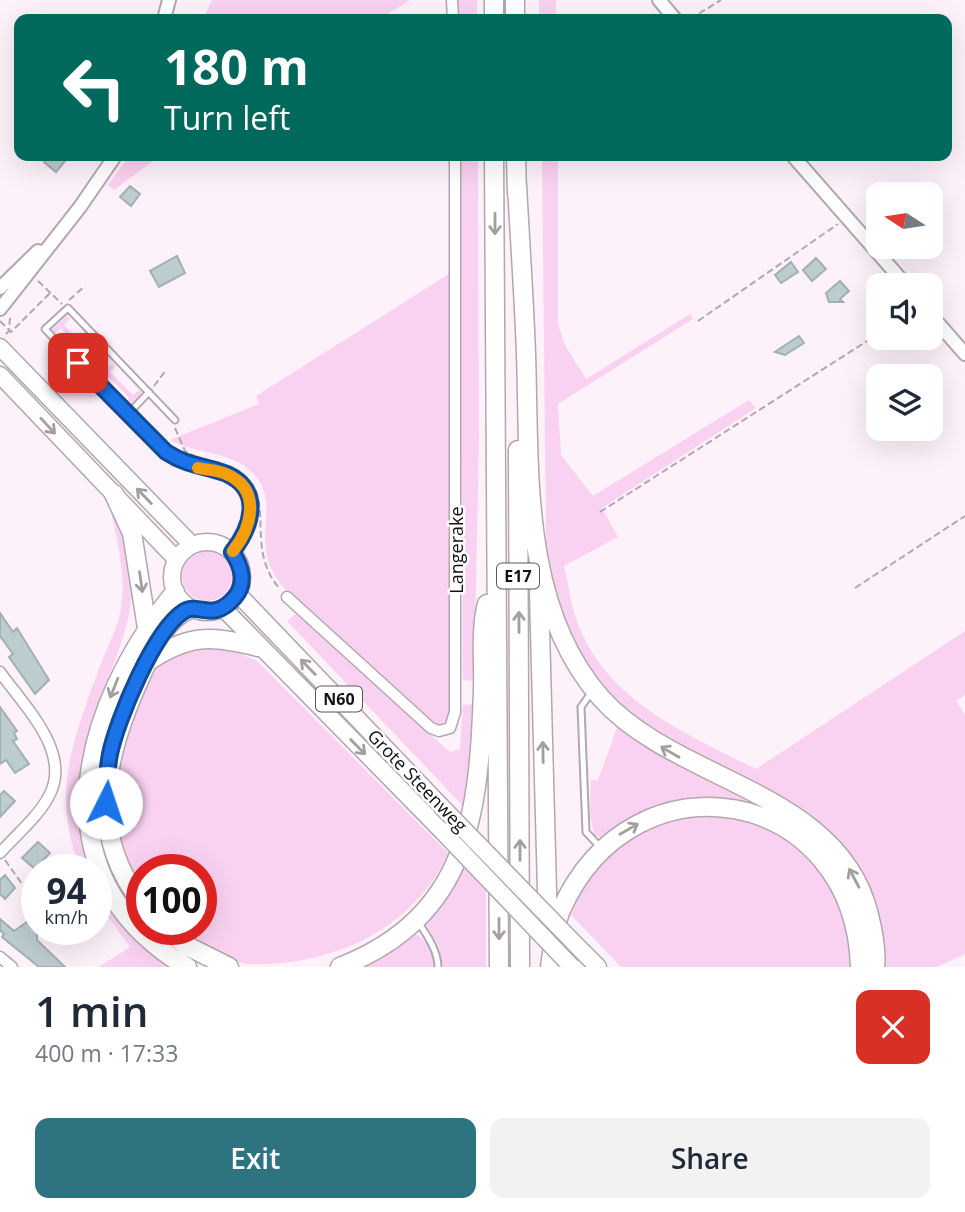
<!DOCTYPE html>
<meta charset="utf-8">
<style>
body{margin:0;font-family:"Open Sans",sans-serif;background:#f2f2f3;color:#1f2937;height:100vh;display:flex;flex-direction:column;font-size:26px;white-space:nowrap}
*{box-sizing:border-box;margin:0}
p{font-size:23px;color:#747a83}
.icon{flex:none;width:38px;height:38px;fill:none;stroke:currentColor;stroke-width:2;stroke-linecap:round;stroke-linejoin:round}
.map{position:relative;height:967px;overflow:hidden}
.panel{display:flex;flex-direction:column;background:#fff;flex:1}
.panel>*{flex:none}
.top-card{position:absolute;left:14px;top:14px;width:938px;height:147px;border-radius:14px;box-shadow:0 7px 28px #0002;background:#00695c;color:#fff;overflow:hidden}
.needle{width:46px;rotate:282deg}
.buttons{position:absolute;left:866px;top:182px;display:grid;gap:14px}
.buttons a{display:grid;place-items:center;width:77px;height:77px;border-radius:14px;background:#fff;box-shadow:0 7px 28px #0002;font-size:35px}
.speed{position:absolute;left:21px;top:854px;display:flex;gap:14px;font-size:35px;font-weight:700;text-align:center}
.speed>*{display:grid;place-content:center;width:91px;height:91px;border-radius:50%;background:#fff;box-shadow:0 7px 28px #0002;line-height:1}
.speed small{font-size:18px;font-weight:400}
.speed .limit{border:10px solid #d22;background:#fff;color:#111}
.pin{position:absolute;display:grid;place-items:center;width:60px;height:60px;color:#fff;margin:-30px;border-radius:14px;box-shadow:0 4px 10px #0006}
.me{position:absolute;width:77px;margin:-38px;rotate:4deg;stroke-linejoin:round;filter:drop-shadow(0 0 5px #0008)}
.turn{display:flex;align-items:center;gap:24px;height:147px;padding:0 35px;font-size:32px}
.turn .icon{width:91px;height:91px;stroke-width:2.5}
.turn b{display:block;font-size:49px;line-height:60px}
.round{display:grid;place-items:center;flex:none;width:74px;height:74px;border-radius:14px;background:#f2f2f3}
.head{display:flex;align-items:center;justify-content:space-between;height:119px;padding:0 35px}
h1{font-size:42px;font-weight:600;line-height:52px}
.primary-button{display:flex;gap:14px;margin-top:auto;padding:14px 35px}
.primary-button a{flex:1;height:80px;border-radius:14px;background:#2d7380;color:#fff;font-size:28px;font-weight:600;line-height:80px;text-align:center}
.primary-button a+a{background:#f2f2f3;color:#1f2937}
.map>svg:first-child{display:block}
.green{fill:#fad2f1}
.building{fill:#bdcccf;stroke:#a2b0b3;stroke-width:2}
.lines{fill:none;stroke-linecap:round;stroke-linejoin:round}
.service-casing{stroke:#b2a7af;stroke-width:9}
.minor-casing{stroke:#b2a7af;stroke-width:13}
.tertiary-casing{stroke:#b2a7af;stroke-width:16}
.trunk-casing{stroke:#b2a7af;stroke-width:19}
.motorway-casing{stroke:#b2a7af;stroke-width:21}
.path{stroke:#b1a8ae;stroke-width:2;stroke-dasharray:7 3.5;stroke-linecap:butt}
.service{stroke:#fff;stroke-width:5}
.minor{stroke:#fff;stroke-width:10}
.tertiary{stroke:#fff;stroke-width:12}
.trunk{stroke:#fff;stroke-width:16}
.motorway{stroke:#fff;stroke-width:18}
.trunk-bridge-casing{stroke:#b2a7af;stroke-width:19;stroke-linecap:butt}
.trunk-bridge{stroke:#fff;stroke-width:16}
.oneway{stroke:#a19fa0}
.route-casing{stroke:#114b97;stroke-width:18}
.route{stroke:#1a73e8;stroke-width:12}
.slow{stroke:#f59e0b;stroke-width:12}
.labels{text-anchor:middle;stroke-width:5;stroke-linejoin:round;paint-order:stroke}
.shield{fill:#fff;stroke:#5a5759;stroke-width:2}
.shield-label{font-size:16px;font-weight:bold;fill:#130f12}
.street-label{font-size:18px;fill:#130f12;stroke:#fff}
</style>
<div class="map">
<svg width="965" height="967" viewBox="0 0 965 967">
<rect width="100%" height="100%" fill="#fdf2fa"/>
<path class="green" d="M 212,0 L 410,0 L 379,19 L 203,19 Z
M 457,0 L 477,0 L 477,19 L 457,19 Z
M 539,0 L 556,0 L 556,19 L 539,19 Z
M 129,156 L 160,156 L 114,190 L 108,185 Z
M 459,156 L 478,156 L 479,440 L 474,681 L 463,680 Z
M 542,156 L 558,156 L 558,324 L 565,345 L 586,379 L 690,314 L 693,319 L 558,404 L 561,455 L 593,496 L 749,400 L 756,408 L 602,508 L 618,537 L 564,566 C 569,585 571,606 578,624 C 607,701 688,735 756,769 L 965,631 L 965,695 L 956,701 L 965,715 L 965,954 L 937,967 L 882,967 L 844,853 L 681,752 L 614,704 L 580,658 L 557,601 L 546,544 Z
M 452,272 L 451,709 L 449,720 L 438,725 C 419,714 402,694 385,680 C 355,653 282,599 269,564 C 257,531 279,501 253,473 C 231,451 196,454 170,440 L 259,404 L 256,396 Z
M 67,316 L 70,319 L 64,325 L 77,339 L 84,333 L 87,337 L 81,342 L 107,368 L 113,363 L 116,366 L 110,372 L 133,395 L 139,390 L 142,393 L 127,407 L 124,404 L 129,398 L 107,375 L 101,380 L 98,377 L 103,371 L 78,346 L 72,351 L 69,348 L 74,342 L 61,328 L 55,333 L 52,330 Z
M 109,502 C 120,523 130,543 132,567 C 137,618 112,666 95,712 C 77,763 73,819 93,870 L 81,870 C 48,792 76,732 103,658 C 109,644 117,628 120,613 C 128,576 116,538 109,502 Z
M182 576a25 25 0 1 1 50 0a25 25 0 1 1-50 0Z
M 296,614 L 450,752 L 460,749 L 463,705 L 473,704 L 470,777 L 463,806 L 287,621 Z
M 222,645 L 257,661 L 448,853 C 414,930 331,967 247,964 C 223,959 201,943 180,929 L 201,929 L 201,870 L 142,870 L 142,888 C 103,828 109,763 138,700 C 143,689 148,671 156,662 C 171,646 202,647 222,645 Z
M 618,725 C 715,799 872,813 870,967 L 866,967 C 865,933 857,900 839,871 C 790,794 671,776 604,839 L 594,835 L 590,814 L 591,780 L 598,780 Z
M 690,817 C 702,817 715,817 728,818 C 779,825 834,866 846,918 C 850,934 850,951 852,967 L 621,967 L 571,915 C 576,903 580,889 587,879 C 610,845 650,824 690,817 Z
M 461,864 L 486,890 L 486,967 L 443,967 L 439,946 L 425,923 Z
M 96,878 L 139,938 L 174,967 L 99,967 L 130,947 L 96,900 Z
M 413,931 L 431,946 L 434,967 L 356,967 Z"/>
<path class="building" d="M 49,156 L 69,156 L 56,172 L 44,162 Z
M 130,186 L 140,194 L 131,206 L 120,197 Z
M 177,256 L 185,273 L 159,287 L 150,271 Z
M 816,258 L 826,269 L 812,281 L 803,270 Z
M 791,262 L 798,272 L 781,283 L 775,275 Z
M 840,281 L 849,291 L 840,299 L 843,302 L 829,302 L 826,293 Z
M 799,336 L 804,343 L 785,355 L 775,352 Z
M 0,613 L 13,632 L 17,628 L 49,680 L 35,694 L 9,657 L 13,654 L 0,636 Z
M 0,707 L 17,731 L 14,733 L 17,739 L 13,741 L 29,764 L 15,773 L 6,760 L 0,764 Z
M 4,791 L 15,801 L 0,817 L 0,795 Z
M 38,842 L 50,853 L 35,869 L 22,858 Z
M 5,875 L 15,888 L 5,899 L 0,894 L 0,880 Z
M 37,915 L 37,940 L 65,967 L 39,967 L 2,937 L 4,934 L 0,930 L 0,919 L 14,931 Z"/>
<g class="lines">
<defs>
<path id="service" d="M 127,415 L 149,392
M 175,420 L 68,308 L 45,329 C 80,366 128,426 169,454 C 195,472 230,466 247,494 C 259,516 245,536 232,552
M 591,693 L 581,707 L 586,832 L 601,848
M 418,922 C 427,935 438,951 438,967"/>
<path id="minor" d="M 452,0 L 453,19
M 287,597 L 431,728 L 439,731 L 450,728 L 455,712 L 455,156
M 0,672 C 23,705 73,752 49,796 C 38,817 16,835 0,853
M 0,957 L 12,967"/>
<path id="tertiary" d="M 659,0 L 675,19
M 164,19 L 169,0
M 793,156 L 906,285
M 0,288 L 38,251
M 0,309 L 80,207 L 115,156
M 931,315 L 965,354"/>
<path id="trunk" d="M 0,347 L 192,545
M 0,375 L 176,559
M172 577a35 35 0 1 1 70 0a35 35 0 1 1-70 0Z
M 238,594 L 440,805
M 223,608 L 441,830
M 583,952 L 598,967"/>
<path id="motorway" d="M 494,0 L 494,19
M 515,19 L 515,0
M 494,156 L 499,967
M 516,156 L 517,194
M 517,185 C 520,241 524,298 526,354 C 530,469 520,606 601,698 C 677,783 839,790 869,915 C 873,931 877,950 875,967
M 518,450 L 520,967
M 114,494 L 132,533 L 147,628
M 175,592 C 82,707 33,876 187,967
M 539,592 L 548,928
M 147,662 C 189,634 210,635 258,647
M 142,903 C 85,830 106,752 141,676 C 153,650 163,621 190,609
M 166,929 L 187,946 L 229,967
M 340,967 C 470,916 479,812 483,689 C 484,662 480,630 487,604
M 550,967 C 553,949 554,926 561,910 C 634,746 855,787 860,967"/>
</defs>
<use href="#service" class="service-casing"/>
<use href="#minor" class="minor-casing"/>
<use href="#tertiary" class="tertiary-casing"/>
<use href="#trunk" class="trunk-casing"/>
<use href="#motorway" class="motorway-casing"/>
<path class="path" d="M 690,19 L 721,0
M 38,281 L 62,304
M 69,300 L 85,286
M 0,321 L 11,332 L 50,293
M 698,321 L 838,224
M 6,334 L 9,331 L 10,317
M 154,386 L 166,370
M 175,428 L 185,451 L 194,456
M 203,459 C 297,476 235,538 280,589
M 600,512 L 878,334
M 855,588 L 965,516
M 5,860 L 37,905"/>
<use href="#service" class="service"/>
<use href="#minor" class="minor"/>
<use href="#tertiary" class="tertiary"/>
<use href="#trunk" class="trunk"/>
<use href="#motorway" class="motorway"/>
<defs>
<path id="trunk-bridge" d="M 440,805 L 583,952
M 441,830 L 572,967"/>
</defs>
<use href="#trunk-bridge" class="trunk-bridge-casing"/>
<use href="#trunk-bridge" class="trunk-bridge"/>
</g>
<defs><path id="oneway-shaft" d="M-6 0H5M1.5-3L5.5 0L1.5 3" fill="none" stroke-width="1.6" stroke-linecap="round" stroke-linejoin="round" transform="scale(1.75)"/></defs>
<g class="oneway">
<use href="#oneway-shaft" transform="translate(495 224) rotate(90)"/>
<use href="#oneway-shaft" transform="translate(48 426) rotate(47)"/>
<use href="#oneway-shaft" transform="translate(144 496) rotate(-134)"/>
<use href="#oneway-shaft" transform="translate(141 582) rotate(82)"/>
<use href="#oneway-shaft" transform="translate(519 622) rotate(-90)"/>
<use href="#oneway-shaft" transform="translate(308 667) rotate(-134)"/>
<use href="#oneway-shaft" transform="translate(114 688) rotate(112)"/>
<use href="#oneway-shaft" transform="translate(358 747) rotate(45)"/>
<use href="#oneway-shaft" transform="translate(543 752) rotate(-91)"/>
<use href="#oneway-shaft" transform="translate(670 752) rotate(-150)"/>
<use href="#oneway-shaft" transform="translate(629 829) rotate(-30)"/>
<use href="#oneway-shaft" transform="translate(520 850) rotate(-90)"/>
<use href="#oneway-shaft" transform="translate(854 878) rotate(-118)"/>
<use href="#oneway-shaft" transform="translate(499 929) rotate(90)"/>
</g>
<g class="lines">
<defs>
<path id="route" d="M 78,363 L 166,452 C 189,467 205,465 227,474 C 264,491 251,528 232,552 C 241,565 247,583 235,597 C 212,624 198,601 183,612 C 154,631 117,720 110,754 C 107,770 106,786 106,803"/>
</defs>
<use href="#route" class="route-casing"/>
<use href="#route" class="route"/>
<path class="slow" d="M 198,468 C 207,470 218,470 226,474 C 262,489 252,527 233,551"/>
</g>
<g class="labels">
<g class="shield">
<rect x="497" y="563.5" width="42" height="25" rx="5"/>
<rect x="316" y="686.5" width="46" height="25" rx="5"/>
</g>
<g class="shield-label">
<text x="518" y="582">E17</text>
<text x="339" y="705">N60</text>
</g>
<g class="street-label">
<text transform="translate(457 550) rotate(-90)" y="6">Langerake</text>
<text transform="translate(417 781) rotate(46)" y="6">Grote Steenweg</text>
</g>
</g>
</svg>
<div class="buttons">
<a><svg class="needle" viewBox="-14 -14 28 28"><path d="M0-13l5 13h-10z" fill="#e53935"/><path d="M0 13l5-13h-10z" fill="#747a83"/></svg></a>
<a><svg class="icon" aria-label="sound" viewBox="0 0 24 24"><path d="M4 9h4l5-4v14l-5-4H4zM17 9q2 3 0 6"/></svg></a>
<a><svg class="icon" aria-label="layers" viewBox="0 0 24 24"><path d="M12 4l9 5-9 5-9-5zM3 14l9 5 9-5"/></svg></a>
</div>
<div class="speed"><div>94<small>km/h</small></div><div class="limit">100</div></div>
<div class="pin" style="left:78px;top:363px;background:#d93025"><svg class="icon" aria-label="arrive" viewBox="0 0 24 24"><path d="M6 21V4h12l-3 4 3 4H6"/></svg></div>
<svg class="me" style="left:106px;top:803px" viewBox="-20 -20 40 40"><circle r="19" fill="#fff"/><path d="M0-13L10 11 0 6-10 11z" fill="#1a73e8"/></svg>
<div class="top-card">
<div class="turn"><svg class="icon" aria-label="left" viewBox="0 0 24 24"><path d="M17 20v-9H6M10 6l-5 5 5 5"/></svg><div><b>180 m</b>Turn left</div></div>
</div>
</div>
<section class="panel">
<div class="head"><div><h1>1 min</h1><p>400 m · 17:33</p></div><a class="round" style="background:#d93025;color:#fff"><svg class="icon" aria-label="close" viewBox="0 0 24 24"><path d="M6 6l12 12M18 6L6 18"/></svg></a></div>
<div class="primary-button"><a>Exit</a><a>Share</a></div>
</section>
